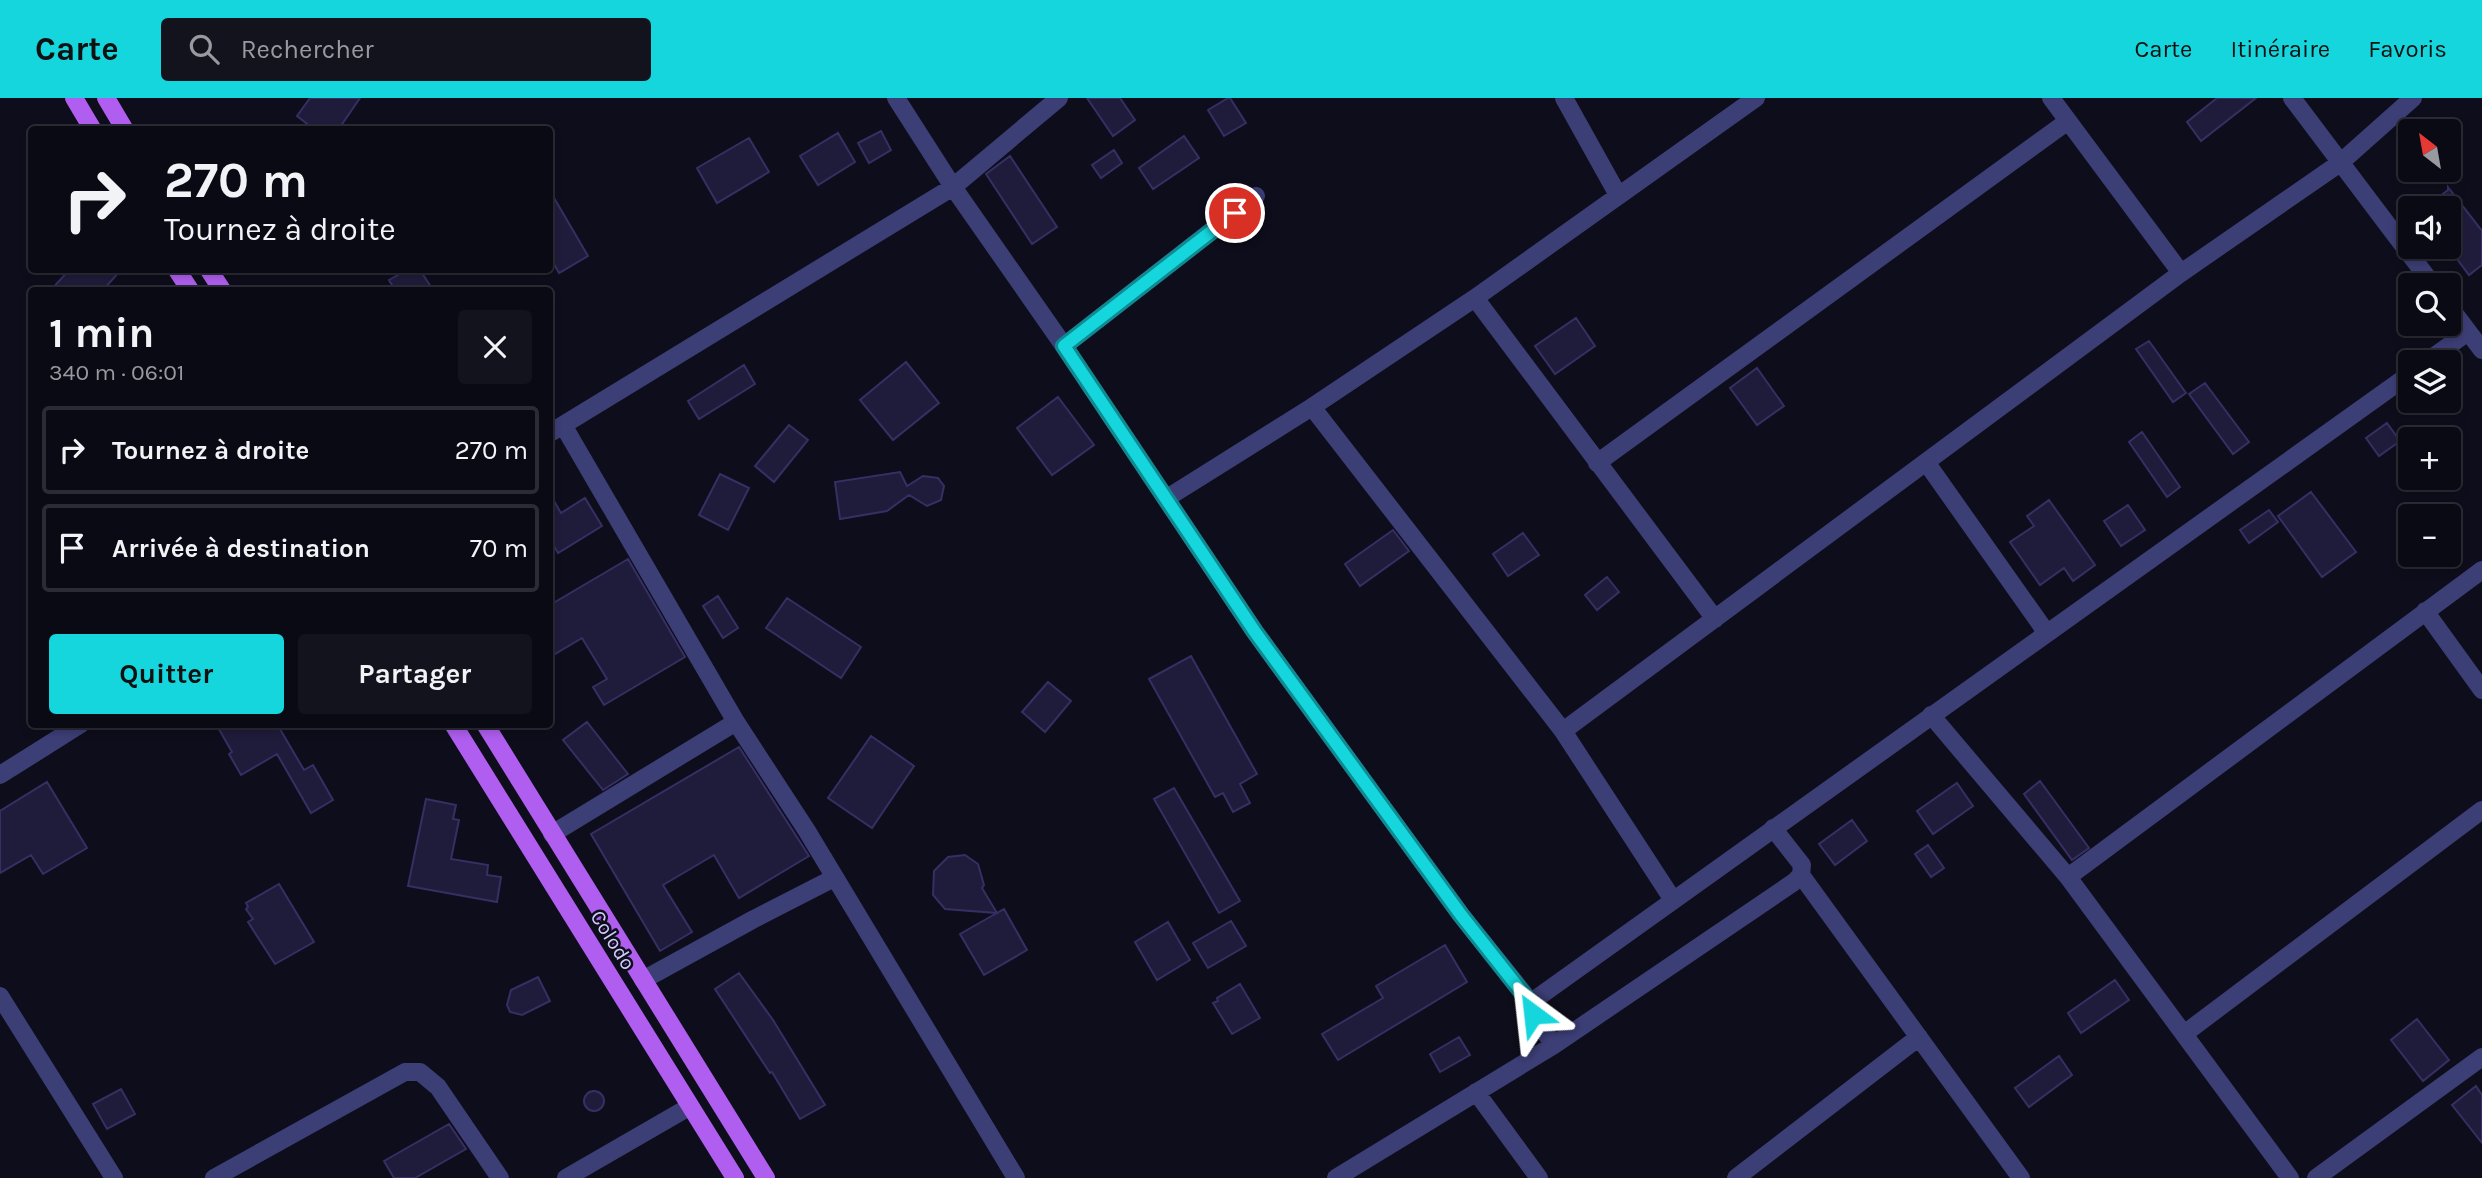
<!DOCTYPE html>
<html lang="fr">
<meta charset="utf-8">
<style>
body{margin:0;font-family:Karla,sans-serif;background:#13131d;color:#f1f3f6;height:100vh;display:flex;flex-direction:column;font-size:26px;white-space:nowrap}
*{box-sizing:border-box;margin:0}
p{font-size:23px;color:#999aa0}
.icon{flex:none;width:38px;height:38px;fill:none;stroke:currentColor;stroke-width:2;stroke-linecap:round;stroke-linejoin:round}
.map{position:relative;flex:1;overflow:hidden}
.sheet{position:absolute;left:28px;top:189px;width:525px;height:441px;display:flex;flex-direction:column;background:#0a0a14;border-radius:7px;box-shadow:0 4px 10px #0003,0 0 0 2px #2a2b34}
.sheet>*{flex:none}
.top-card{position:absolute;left:28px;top:28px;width:525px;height:147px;border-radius:7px;box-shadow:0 4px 10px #0003,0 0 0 2px #2a2b34;background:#0a0a14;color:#f1f3f6;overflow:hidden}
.needle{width:46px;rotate:329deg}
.fabs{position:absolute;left:2398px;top:21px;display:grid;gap:14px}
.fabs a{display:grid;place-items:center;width:63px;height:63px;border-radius:7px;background:#0a0a14;box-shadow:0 4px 10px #0003,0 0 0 2px #2a2b34;font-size:35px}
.pin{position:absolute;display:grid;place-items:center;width:60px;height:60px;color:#fff;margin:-30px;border:4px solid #fff;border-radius:50%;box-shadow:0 2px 7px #0007}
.me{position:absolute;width:77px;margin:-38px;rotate:330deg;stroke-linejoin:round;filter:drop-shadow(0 0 5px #0008)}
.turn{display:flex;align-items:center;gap:24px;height:147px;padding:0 21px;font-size:32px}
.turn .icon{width:91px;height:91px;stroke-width:2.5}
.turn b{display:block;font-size:49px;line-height:60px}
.round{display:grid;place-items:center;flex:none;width:74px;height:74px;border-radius:7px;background:#13131d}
.headline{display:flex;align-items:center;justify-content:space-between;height:119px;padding:0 21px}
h1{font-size:42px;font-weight:700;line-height:52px}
.cta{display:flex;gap:14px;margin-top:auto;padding:14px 21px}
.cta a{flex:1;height:80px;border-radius:7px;background:#15d6dd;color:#111;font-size:28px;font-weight:700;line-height:80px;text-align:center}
.cta a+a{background:#13131d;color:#f1f3f6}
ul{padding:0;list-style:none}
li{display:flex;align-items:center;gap:21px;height:88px;margin:0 14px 10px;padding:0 7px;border:4px solid #2a2b34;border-radius:7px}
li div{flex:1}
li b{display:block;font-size:26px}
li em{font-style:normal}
header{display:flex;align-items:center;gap:42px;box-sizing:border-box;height:98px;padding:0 35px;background:#15d6dd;color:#111}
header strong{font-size:33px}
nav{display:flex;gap:38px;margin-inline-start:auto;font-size:24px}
.search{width:490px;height:63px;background:#13131d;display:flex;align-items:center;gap:18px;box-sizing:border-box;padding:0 24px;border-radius:7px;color:#999aa0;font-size:26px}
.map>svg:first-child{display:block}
.building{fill:#1f1b3a;stroke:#362f64;stroke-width:2}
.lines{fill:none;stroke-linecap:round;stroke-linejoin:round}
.minor{stroke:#3c3e76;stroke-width:18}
.major{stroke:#af5eef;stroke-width:18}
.route-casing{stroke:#0e8b90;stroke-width:18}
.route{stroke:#15d6dd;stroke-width:12}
.labels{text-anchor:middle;stroke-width:5;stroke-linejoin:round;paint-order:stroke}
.street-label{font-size:21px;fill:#ceccfa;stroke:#0e0d1b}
</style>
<header>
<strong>Carte</strong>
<div class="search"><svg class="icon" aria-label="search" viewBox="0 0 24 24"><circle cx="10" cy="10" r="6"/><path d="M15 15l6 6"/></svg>Rechercher</div>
<nav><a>Carte</a><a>Itinéraire</a><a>Favoris</a></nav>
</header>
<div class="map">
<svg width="2482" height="1080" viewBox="0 0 2482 1080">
<rect width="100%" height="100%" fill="#0e0d1b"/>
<path class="building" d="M 310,0 L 360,0 L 338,32 L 315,32 L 297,18 Z
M 1087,0 L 1120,0 L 1135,22 L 1113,38 Z
M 1228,0 L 1230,0 L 1246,25 L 1224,38 L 1208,12 Z
M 2217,0 L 2256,0 L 2201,43 L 2187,24 Z
M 881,33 L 891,52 L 869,65 L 858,45 Z
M 838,35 L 855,64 L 818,87 L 800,58 Z
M 1184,38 L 1199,60 L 1153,91 L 1139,70 Z
M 749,40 L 769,74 L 717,105 L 697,70 Z
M 1114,52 L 1122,65 L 1101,80 L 1092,67 Z
M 1010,58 L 1057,129 L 1032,146 L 986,76 Z
M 2448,89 L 2482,133 L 2482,167 L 2469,177 L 2448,149 L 2448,110 L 2424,110 L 2448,92 Z
M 550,93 L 588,158 L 559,175 L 550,159 Z
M 69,172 L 121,172 L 103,192 L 51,192 Z
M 407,172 L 420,172 L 433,192 L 395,192 L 389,182 Z
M 1576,220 L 1595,248 L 1555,276 L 1535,248 Z
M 2149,243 L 2186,295 L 2173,304 L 2136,251 Z
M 906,264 L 939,305 L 893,342 L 860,302 Z
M 744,267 L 755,286 L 699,321 L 688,303 Z
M 1757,270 L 1784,308 L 1757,327 L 1730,290 Z
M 2205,285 L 2249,344 L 2233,356 L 2189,296 Z
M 1058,299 L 1094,347 L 1052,377 L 1017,330 Z
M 2387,325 L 2400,343 L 2379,358 L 2366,340 Z
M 789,327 L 808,342 L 774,384 L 755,368 Z
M 2142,334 L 2180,389 L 2167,399 L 2129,344 Z
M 900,374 L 907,388 L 923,378 L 938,380 L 944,388 L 941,402 L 927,408 L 909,397 L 887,413 L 840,421 L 835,384 Z
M 720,376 L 749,390 L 728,432 L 699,417 Z
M 2311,394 L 2356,454 L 2322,479 L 2278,418 Z
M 550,396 L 561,415 L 585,400 L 602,428 L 558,455 L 550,441 Z
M 2049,402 L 2095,467 L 2073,483 L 2064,470 L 2040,487 L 2010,444 L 2034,428 L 2027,418 Z
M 2128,407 L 2145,432 L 2121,448 L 2104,423 Z
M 2269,412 L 2278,424 L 2249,445 L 2240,432 Z
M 1393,432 L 1409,453 L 1360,488 L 1345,466 Z
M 1523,435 L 1539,457 L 1508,478 L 1493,456 Z
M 628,461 L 685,559 L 604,607 L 593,589 L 607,581 L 582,540 L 550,559 L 550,507 Z
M 1607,479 L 1619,494 L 1597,512 L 1585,497 Z
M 718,498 L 738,530 L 723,540 L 703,508 Z
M 787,500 L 861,549 L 841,580 L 766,530 Z
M 1191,558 L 1257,676 L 1240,686 L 1250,705 L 1233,714 L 1223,695 L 1215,699 L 1149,581 Z
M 1048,584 L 1071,603 L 1045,634 L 1022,614 Z
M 587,624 L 628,676 L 603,692 L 563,642 Z
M 216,626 L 277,626 L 304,672 L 313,667 L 333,702 L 311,715 L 277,656 L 241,677 L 229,656 L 232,654 Z
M 871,638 L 914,668 L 872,730 L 828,700 Z
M 739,649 L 809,758 L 739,800 L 714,757 L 663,787 L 692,834 L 660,853 L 591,736 Z
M 2040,683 L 2089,750 L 2072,762 L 2024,696 Z
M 47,684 L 87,750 L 43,776 L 31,757 L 0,775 L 0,713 Z
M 1957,685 L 1973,708 L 1933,736 L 1917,713 Z
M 1174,690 L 1240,803 L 1219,815 L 1154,701 Z
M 426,701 L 456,707 L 453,721 L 459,722 L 451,761 L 488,767 L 487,777 L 501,779 L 497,804 L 408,788 Z
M 1852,722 L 1867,743 L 1835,767 L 1819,746 Z
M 1928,747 L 1944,770 L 1931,779 L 1915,756 Z
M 965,757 L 978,766 L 984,787 L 982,790 L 997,815 L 945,811 L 933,797 L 934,773 L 948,759 Z
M 279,786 L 314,844 L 275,866 L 248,824 L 253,821 L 246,811 L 248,809 L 246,805 Z
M 1004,811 L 1027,852 L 984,877 L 960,836 Z
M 1231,823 L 1246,848 L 1208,870 L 1193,845 Z
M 1168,824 L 1190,862 L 1157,882 L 1135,844 Z
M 1445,847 L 1467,884 L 1338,962 L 1322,936 L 1383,900 L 1376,888 Z
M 739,875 L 773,922 L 825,1007 L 800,1021 L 772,974 L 770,975 L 715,891 Z
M 538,879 L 550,903 L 522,917 L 510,914 L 507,907 L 511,892 Z
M 2115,882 L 2129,902 L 2081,935 L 2068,915 Z
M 1240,886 L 1260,920 L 1232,936 L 1213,905 L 1218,903 L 1217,900 Z
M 2417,921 L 2449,962 L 2423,983 L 2391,942 Z
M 1459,939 L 1470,957 L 1440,974 L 1430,956 Z
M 2059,958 L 2072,977 L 2029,1009 L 2015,990 Z
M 2476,988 L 2482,997 L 2482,1045 L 2452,1007 Z
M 121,991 L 135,1016 L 107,1031 L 93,1006 Z
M584 1003a10 10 0 1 1 20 0a10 10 0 1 1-20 0Z
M 449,1026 L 466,1051 L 415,1080 L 394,1080 L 384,1063 Z"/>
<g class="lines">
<path class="minor" d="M 896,0 L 953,89 L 1064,248 L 1255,534 L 1461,817 L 1533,907
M 1564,0 L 1618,97
M 2051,0 L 2181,175
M 2292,0 L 2433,187
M 1475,200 L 1715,521
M 2448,207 L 2482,252
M 1064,248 L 1256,98
M 2426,264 L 2468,234
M 1312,309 L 1563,633 L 1673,802
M 563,327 L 736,624 L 807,733 L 1016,1080
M 550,335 L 953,89 L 1059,0
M 1926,364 L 2046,534
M 1597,365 L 2068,23
M 1167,400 L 1312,309 L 1475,200 L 1756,0
M 2425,513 L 2482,592
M 1931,617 L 2068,779 L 2290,1080
M 1563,633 L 2181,175 L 2340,65 L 2413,0
M 0,677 L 81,626
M 552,736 L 736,624
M 1801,777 L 2021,1080
M 2068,779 L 2482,472
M 643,882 L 754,821 L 834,780
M 0,898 L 114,1080
M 2184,936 L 2482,712
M 1554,947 C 1544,932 1527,916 1537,900 L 2410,276
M 1476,994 L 1539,1080
M 214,1080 L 405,974 L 420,974 L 438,989 L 500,1080
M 566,1080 L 689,1009
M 1336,1080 L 1554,947 L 1794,784 L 1801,777 L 1802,767 L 1773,730
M 1736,1080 L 1919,939
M 2316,1080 L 2482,959"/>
<path class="major" d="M 74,0 L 93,32
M 106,0 L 125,32
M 177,172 L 190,192
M 209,172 L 222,192
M 453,626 L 735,1080
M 485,626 L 766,1080"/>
</g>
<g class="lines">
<defs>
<path id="route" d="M 1235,115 L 1064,248 L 1255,534 L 1461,817 L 1532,907 L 1533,916"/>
</defs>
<use href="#route" class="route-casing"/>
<use href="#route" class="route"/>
</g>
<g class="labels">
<g class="street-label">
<text transform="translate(613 842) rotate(58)" y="7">Colodo</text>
</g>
</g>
</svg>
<div class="fabs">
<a><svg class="needle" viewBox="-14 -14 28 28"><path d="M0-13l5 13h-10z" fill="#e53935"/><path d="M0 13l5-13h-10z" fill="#999aa0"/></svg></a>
<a><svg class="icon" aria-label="sound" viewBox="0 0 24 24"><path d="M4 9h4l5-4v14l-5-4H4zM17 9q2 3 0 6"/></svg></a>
<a><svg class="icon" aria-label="search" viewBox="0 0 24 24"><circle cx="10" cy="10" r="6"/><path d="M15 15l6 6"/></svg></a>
<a><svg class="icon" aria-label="layers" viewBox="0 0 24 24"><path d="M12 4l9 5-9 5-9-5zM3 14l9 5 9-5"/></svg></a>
<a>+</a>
<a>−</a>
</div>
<div class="pin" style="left:1235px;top:115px;background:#d93025"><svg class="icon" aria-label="arrive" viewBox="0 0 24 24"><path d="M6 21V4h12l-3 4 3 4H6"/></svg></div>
<svg class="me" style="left:1533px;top:916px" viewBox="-20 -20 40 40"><path d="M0-17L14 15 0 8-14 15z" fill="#15d6dd" stroke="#fff" stroke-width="4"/></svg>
<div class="top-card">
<div class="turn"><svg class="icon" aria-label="right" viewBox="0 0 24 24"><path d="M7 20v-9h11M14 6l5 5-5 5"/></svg><div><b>270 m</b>Tournez à droite</div></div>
</div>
<section class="sheet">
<div class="headline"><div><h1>1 min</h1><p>340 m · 06:01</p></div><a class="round"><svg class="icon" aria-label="close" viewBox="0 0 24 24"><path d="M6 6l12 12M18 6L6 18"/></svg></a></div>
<ul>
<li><svg class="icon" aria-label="right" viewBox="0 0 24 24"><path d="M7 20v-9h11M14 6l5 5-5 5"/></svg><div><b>Tournez à droite</b></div><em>270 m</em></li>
<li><svg class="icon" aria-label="arrive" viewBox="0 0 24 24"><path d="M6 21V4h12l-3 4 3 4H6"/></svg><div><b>Arrivée à destination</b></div><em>70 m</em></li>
</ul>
<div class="cta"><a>Quitter</a><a>Partager</a></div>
</section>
</div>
